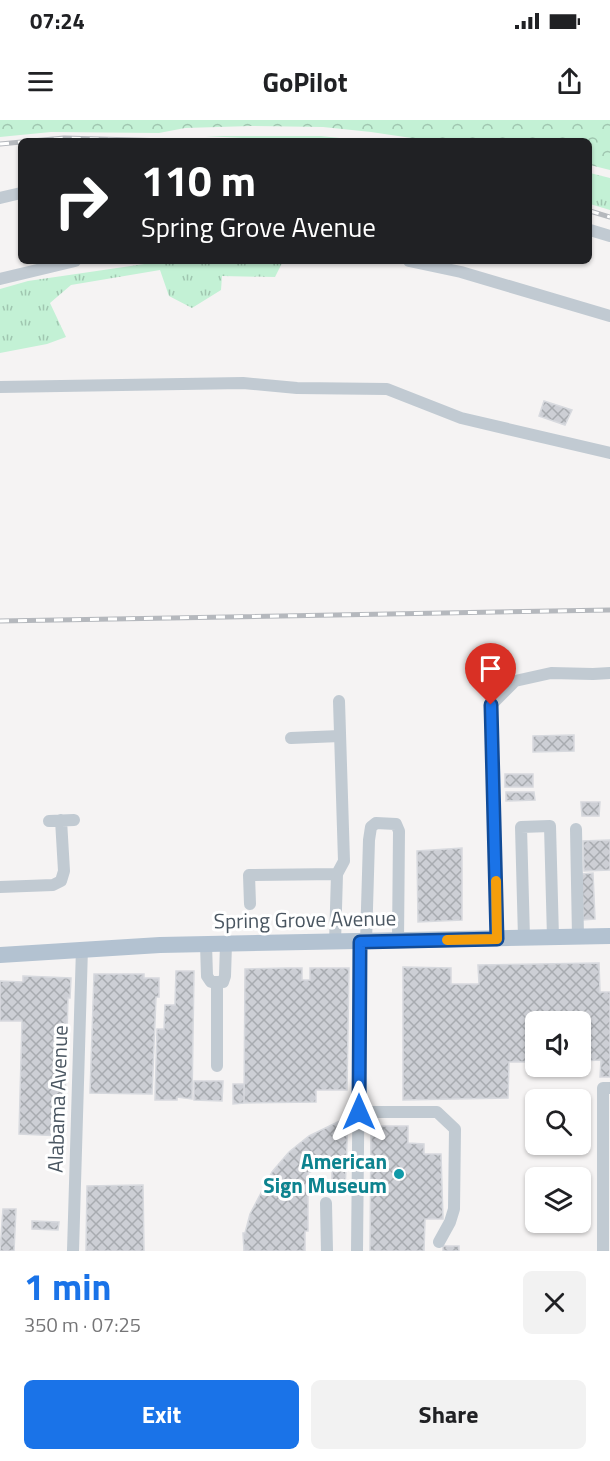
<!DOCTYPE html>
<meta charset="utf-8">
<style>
body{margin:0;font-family:"Titillium Web",sans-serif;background:#f2f2f2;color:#202124;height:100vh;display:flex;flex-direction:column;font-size:22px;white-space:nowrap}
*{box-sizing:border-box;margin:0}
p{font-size:20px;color:#757577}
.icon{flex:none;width:33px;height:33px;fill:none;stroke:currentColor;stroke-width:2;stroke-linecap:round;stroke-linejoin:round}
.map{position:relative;height:1131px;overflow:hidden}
.details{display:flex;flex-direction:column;background:#fff;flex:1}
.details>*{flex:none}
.guide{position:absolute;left:18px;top:18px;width:574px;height:126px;border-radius:9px;box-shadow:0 2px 4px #0004;background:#202124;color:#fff;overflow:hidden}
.tools{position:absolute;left:525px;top:891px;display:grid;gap:12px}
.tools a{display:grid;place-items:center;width:66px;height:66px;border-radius:9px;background:#fff;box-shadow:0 2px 4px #0004;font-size:30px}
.pin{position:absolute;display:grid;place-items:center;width:51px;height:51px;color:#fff;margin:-62px -26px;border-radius:50% 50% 50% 0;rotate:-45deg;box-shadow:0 0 6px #0007}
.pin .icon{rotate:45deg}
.me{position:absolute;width:66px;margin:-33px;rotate:0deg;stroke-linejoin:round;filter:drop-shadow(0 0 4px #0008)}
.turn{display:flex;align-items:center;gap:21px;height:126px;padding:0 24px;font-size:27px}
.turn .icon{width:78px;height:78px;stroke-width:2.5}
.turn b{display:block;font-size:42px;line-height:51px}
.round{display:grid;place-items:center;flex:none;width:63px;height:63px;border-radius:9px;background:#f2f2f2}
.head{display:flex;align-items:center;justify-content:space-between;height:102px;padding:0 24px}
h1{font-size:36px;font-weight:700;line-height:45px;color:#1a73e8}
.button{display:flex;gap:12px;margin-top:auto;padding:12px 24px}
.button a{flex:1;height:69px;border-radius:9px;background:#1a73e8;color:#fff;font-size:24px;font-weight:700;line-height:69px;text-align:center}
.button a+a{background:#f2f2f2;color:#202124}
.status{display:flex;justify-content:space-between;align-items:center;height:42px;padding:0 30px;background:#fff;direction:ltr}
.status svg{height:16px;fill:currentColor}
header{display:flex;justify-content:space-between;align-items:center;height:78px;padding:0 24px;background:#fff;font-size:27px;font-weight:700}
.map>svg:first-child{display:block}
.grass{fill:url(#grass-tufts)}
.forest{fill:url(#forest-crowns)}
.building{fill:url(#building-cross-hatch);stroke:#d7d9de;stroke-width:1.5}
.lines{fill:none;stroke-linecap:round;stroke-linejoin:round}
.minor{stroke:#c1cad2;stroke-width:12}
.major{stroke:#b3c2d1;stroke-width:16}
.rail-casing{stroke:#b5b8bd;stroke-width:5}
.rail{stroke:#fff;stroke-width:3;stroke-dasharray:9;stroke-linecap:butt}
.route-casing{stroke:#114b97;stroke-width:15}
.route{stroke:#1a73e8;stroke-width:10}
.slow{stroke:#f59e0b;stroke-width:10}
.culture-dot{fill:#0f9aa8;stroke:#fff;stroke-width:2}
.labels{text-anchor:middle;stroke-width:6;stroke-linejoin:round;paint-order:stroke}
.street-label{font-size:21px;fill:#4a5661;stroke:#fff}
.culture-label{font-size:21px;font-weight:bold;fill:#0d838f;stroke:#fff;text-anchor:end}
</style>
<div class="status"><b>07:24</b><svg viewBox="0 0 49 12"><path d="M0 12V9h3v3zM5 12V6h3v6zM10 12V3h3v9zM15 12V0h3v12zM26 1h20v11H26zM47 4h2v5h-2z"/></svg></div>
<header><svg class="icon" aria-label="menu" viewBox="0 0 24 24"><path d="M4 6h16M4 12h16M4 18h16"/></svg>GoPilot<svg class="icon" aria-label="share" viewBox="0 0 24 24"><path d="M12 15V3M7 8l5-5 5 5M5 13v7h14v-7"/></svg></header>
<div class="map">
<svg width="610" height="1131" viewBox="0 0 610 1131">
<defs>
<pattern id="grass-tufts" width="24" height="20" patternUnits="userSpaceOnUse" patternTransform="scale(1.5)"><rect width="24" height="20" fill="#c3f1d5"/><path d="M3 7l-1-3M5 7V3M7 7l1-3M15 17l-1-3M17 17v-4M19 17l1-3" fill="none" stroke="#a0c6b0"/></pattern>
<pattern id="forest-crowns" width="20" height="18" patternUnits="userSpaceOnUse" patternTransform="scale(1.5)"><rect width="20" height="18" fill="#c3f1d5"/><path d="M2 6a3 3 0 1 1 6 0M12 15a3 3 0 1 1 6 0" fill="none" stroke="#a0c6b0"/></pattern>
<pattern id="building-cross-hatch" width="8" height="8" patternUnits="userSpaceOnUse" patternTransform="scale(1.5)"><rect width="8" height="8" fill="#cdcfd5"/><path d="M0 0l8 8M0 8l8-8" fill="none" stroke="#a8abb0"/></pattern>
</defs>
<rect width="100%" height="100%" fill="#f5f3f3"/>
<path class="grass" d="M 205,16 L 321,16 L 368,21 L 294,21 Z
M 590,53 L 610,58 L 610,90 L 590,84 Z
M 165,141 L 283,141 L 275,157 L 222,156 L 221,170 L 192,188 L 169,176 L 160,150 L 71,165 L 50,183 L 66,217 L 47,224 L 0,233 L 0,169 L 28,161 Z"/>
<path class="forest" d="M 0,0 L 610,0 L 610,50 L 590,45 L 590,21 L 425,20 L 371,12 L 323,7 L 251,6 L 185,8 L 159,13 L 51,12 L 0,17 Z"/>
<path class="building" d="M 544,281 L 572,290 L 565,305 L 539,296 Z
M 574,615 L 574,631 L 533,632 L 533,616 Z
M 505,654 L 533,654 L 533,667 L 505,667 Z
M 506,672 L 534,672 L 535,680 L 506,681 Z
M 581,682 L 600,682 L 599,696 L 582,696 Z
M 610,720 L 610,750 L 584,751 L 583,721 Z
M 462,728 L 462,800 L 418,802 L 417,731 Z
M 593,753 L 595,799 L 583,800 L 582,754 Z
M 599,843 L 600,872 L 610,872 L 610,957 L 600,957 L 601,940 L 580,941 L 580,902 L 536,902 L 536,942 L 509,942 L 508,978 L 403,980 L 403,847 L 451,848 L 451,864 L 479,864 L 478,845 Z
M 288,848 L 302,848 L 302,860 L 310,860 L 310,848 L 349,848 L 347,970 L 316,970 L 316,982 L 244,983 L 245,849 Z
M 176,851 L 194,851 L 192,979 L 177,977 L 177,980 L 155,980 L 157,909 L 164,909 L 165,885 L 175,885 Z
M 94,854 L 144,854 L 144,858 L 159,858 L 159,877 L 156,877 L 152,974 L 90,973 Z
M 23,856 L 71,858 L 70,878 L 68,878 L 64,1016 L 19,1014 L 22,901 L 0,901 L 0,861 L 23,862 Z
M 194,961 L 223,961 L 222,981 L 194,980 Z
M 233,964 L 244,964 L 244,983 L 233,984 Z
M 348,997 L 345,1072 L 332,1072 L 332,1041 L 308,1053 L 308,1111 L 305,1111 L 305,1131 L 244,1131 L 243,1113 L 245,1113 L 250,1094 L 272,1052 L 289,1032 L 309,1016 Z
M 371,1006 L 408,1006 L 408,1023 L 424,1024 L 424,1034 L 441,1034 L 443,1099 L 425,1099 L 424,1131 L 370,1131 Z
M 143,1065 L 144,1131 L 86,1131 L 87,1066 Z
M 3,1089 L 16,1089 L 14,1131 L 0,1131 Z
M 32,1101 L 59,1102 L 58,1110 L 32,1109 Z
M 443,1126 L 459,1126 L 459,1131 L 443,1131 Z"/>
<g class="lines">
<path class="minor" d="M 0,78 L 21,73
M 590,110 L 610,116
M 409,141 L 461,152 L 610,196
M 0,159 L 75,141
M 0,267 L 243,263 L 297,268 L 387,269 L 461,298 L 610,333
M 291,618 L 340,616
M 49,701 L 74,700
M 576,709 L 578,817
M 0,767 L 53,765 L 61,761 L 64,751 L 61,700
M 250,784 L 249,755 L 337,754
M 524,818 L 521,707 L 550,706 L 553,818
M 497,819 L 491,585 L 515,561 L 551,553 L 593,554 L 610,553
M 366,822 L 369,720 L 371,707 L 376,703 L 396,704 L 399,711 L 398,821
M 335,823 L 337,754 L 344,741 L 339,581
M 206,824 L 207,856 L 211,862 L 223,862 L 225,856 L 226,824
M 217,862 L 217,946
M 359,992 L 437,992 L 455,1009 L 454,1089 L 450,1102 L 439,1122
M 326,1083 L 327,1131
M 73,1131 L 82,828
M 357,1131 L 360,822
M 603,1131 L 603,968 L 610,968"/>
<path class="major" d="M 0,835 L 160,825 L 610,816"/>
<defs>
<path id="rail" d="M 0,24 L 64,18 L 168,21
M 590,91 L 610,97
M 0,501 L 610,490"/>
</defs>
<use href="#rail" class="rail-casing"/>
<use href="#rail" class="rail"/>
</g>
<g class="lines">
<defs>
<path id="route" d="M 359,992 L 360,822 L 497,819 L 491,585"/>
</defs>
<use href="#route" class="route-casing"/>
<use href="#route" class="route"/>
<path class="slow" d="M 447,820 L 497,819 L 496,761"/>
</g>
<circle class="culture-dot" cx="399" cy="1054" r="6"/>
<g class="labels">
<g class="street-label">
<text transform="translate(305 800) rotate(-1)" y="7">Spring Grove Avenue</text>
<text transform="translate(58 979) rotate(-88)" y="7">Alabama Avenue</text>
</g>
<g class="culture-label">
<text x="387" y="1049">American<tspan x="387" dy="24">Sign Museum</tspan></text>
</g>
</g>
</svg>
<div class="tools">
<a><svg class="icon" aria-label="sound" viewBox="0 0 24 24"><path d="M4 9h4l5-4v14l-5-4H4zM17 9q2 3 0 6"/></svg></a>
<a><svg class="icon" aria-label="search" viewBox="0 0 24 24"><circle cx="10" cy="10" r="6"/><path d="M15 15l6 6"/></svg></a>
<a><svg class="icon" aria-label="layers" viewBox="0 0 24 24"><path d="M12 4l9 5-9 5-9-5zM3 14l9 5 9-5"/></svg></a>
</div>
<div class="pin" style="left:491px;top:585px;background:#d93025"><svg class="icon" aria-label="arrive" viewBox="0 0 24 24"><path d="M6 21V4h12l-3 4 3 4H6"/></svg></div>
<svg class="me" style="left:359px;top:992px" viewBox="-20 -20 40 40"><path d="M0-17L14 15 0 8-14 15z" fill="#1a73e8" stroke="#fff" stroke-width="4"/></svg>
<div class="guide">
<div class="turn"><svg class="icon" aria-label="right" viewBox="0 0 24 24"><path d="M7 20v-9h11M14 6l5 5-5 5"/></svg><div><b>110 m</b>Spring Grove Avenue</div></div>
</div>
</div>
<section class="details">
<div class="head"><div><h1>1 min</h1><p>350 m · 07:25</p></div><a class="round"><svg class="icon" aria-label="close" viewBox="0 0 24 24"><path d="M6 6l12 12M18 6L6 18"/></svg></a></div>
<div class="button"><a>Exit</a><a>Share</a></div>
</section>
